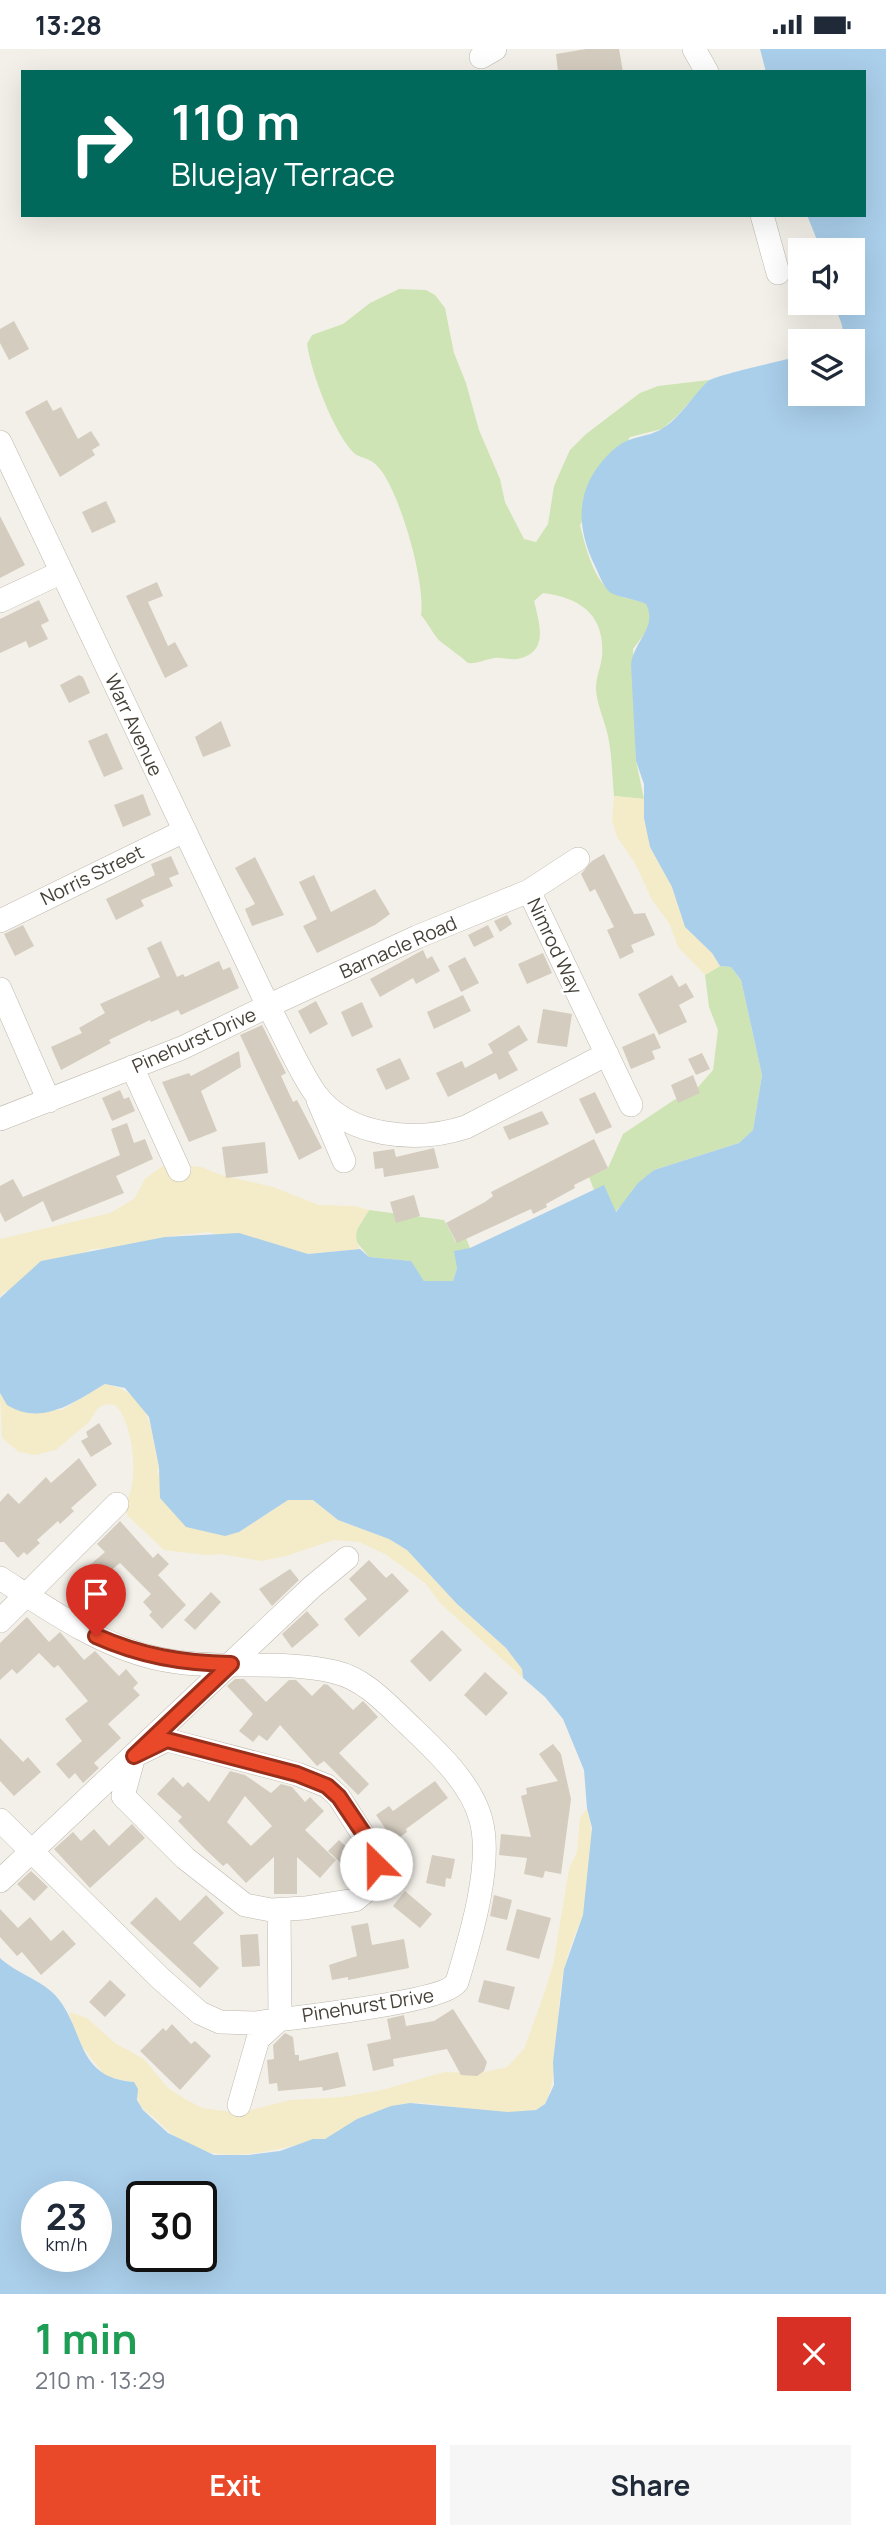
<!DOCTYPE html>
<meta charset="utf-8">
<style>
body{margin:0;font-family:Manrope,sans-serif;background:#f6f6f7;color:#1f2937;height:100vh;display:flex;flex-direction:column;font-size:26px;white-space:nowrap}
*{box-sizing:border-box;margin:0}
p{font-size:23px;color:#747a83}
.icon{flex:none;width:38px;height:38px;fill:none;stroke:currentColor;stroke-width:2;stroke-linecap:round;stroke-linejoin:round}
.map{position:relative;height:2245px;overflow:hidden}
.side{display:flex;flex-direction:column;background:#fff;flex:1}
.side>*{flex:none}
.top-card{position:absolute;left:21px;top:21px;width:845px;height:147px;border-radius:0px;box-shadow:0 7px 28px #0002;background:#00695c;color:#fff;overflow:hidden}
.fabs{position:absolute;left:788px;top:189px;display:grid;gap:14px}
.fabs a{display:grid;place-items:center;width:77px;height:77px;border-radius:0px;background:#fff;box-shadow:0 7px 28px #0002;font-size:35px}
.speed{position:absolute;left:21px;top:2132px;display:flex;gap:14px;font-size:35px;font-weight:700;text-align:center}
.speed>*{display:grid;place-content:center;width:91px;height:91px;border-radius:50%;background:#fff;box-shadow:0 7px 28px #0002;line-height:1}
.speed small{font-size:18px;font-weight:400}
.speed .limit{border:4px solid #111;border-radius:10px;background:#fff;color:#111}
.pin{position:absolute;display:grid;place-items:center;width:60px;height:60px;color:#fff;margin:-72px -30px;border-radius:50% 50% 50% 0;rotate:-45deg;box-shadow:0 0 7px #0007}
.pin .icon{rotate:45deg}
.me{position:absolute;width:77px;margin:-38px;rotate:337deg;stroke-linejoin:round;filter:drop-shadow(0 0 5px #0008)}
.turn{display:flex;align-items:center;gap:24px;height:147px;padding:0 35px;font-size:32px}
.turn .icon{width:91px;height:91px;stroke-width:2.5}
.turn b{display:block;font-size:49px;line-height:60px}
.round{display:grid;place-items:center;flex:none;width:74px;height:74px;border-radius:0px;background:#f6f6f7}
.head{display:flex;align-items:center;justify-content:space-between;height:119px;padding:0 35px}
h1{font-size:42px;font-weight:700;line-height:52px;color:#1e9e55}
.cta{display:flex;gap:14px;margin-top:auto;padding:14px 35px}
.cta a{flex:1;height:80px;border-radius:0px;background:#ea4929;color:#fff;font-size:28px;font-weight:700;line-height:80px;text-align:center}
.cta a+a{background:#f6f6f7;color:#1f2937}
.status{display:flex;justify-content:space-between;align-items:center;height:49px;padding:0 35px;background:#fff;direction:ltr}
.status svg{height:19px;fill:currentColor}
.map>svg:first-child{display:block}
.green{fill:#cee4b5}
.sand{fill:#f4ecc8}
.water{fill:#aacfeb;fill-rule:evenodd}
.building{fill:#d4ccbf;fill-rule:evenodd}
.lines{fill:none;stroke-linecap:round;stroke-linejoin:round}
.minor-casing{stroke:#beb8ac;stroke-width:24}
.minor{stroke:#fff;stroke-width:23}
.route-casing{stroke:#982f1b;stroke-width:18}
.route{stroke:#ea4929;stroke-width:12}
.labels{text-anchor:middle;stroke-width:5;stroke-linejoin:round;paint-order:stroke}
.street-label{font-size:19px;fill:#464138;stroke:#fff}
</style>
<div class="status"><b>13:28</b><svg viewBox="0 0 49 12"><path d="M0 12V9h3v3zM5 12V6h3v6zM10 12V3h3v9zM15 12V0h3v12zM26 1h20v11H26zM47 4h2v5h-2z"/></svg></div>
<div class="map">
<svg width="886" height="2245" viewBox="0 0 886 2245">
<rect width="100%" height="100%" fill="#f3f0e9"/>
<path class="green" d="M 399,240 L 426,241 L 435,246 L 445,259 L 454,304 L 466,334 L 479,381 L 500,430 L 505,453 L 524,490 L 536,493 L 548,475 L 554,437 L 564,414 L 570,401 L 586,385 L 640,344 L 658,337 L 709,331 L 677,367 L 662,380 L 630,388 L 580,476 C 585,496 593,529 610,542 C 618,549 636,550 647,555 L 651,563 L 649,579 L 633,600 L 636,712 L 644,750 L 614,747 C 612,727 612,706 608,687 C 605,672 596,654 596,639 C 596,628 601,618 602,607 C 605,566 581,549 543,544 L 534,552 C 540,576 549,604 517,610 C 509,611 502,608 495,609 C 485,610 478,615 468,614 C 459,606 450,600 441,593 C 434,587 428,574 421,566 C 426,535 400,443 379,419 C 370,407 359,410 353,403 C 333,382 311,323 307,295 L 312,286 L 343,275 L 370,254 Z
M 720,917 L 731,918 L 741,931 L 762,1026 L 753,1081 L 739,1094 L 654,1121 L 615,1163 L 604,1137 L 594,1141 L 589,1128 L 608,1119 L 623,1085 L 674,1051 L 692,1045 L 713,1021 L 718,981 L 709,958 L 705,926 Z
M 369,1161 L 444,1171 L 456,1193 L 466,1189 L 470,1199 L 457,1219 L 453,1232 L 424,1232 L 410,1212 L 369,1208 L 354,1190 L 356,1182 Z"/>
<path class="sand" d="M 614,747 L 644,750 L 650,798 L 672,838 L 685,878 L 712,904 L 720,917 L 705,926 L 678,898 L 669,874 L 652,851 L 635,814 L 617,788 L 612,772 Z
M 172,1115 L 201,1118 L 221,1126 L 273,1138 L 319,1156 L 355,1157 L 369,1161 C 360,1175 351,1183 360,1200 L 308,1205 L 208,1183 L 165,1188 L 128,1198 L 92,1200 L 3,1244 L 0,1249 L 0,1190 L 110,1164 L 134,1150 L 145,1130 L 161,1118 Z
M 105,1335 C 151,1344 151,1379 159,1418 L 157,1423 L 239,1483 L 288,1451 L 313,1451 L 338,1471 L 389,1490 L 407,1501 L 457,1555 L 506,1599 L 522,1620 L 523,1629 L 440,1554 L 425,1534 L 385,1505 L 359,1493 L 334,1491 L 286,1507 L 262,1512 L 220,1505 L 206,1506 L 164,1501 L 127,1466 C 124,1454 131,1446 132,1435 C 136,1413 131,1371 115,1356 L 106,1355 L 98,1359 L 89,1373 L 56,1401 L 35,1406 L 19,1403 L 2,1389 L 0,1344 L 7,1356 L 62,1361 Z
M 587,1759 C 596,1790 590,1832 584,1864 C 582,1872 577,1880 574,1888 C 566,1909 561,1933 559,1956 C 558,1976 556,2040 545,2054 C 527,2078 438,2051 410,2054 C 393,2056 372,2063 356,2071 C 345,2076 335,2088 324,2090 C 262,2102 207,2126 157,2071 C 152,2066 145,2063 141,2057 C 136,2050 138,2041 134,2033 L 106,2028 L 77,1991 L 69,1963 L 87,1969 L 115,1994 L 144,2010 L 168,2039 L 185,2050 L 202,2059 L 240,2064 L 290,2051 L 342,2048 L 382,2041 L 444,2023 L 480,2024 L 507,2018 L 524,2000 L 544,1945 L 553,1916 L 569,1820 L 577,1803 L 580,1769 Z"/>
<path class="water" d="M 760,0 L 886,0 L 886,2245 L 0,2245 L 0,1909 C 16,1924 41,1931 55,1946 C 86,1980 74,2029 134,2033 L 138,2040 L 137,2051 L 143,2061 L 168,2084 L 214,2106 L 249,2106 L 280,2102 L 313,2090 L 325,2090 L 357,2070 L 391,2057 L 410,2054 L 508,2063 L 536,2061 L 545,2055 L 554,2036 L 553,2013 L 564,1920 L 583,1866 L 592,1779 L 587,1759 L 584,1721 L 563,1670 L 545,1648 L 523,1629 L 522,1620 L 506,1599 L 457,1555 L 407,1501 L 389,1490 L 338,1471 L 313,1451 L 288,1451 L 239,1483 L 225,1487 L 186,1478 L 160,1449 L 159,1418 L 149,1368 L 125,1339 L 105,1335 C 76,1352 42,1378 7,1356 L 0,1344 L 0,1249 L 41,1212 L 165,1188 L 239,1184 L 308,1205 L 360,1200 L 369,1208 L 411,1212 L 424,1232 L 453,1232 L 457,1219 L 454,1202 L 470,1199 L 604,1136 L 616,1163 L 638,1134 L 654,1121 L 739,1094 L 753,1081 L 762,1026 L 741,931 L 731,918 L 720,917 L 712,904 L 685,878 L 672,838 L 650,798 L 644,769 L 644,735 L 636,712 L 631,615 C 634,592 658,578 646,555 C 636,550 621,549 611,544 C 603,538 599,525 595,517 C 574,474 576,435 613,401 C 630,386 642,390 660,381 C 680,370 692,347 708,332 C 716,326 785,311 800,307 L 800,345 L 852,345 L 852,292 L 834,292 C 852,281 836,270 835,254 L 852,254 L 852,201 L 821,201 L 807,166 L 864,166 L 864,23 L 766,23 ZM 37,2147 L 96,2147 L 96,2207 L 37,2207 ZM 142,2147 L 201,2147 L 201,2207 L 142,2207 Z"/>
<path class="building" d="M 586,0 L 619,0 L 623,23 L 558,23 L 556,5 Z
M 14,272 L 29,300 L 9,311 L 0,294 L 0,280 Z
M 47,351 L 53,362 L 61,358 L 78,390 L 91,382 L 100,396 L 92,401 L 95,406 L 60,428 L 25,363 Z
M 106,452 L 116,473 L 92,484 L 82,463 Z
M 0,467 L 25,516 L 0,529 Z
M 157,533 L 163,547 L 148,553 L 168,597 L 175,593 L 188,617 L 165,629 L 126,547 Z
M 39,551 L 49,572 L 41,576 L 48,590 L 29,599 L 26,592 L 0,604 L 0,570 Z
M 79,626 L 83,628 L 90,644 L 69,654 L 60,636 Z
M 221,672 L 231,697 L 203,708 L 195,688 Z
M 107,684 L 123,720 L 104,728 L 88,692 Z
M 143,745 L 151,766 L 123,778 L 114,756 Z
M 604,805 L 634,865 L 645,864 L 655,886 L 631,896 L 634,903 L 620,910 L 607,881 L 614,878 L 595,840 L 590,843 L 581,825 L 592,812 Z
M 171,807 L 179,825 L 169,829 L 173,837 L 141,851 L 144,857 L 116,871 L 106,850 L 155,826 L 151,815 Z
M 255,808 L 284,866 L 252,877 L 245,860 L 255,855 L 235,819 Z
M 314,826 L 331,863 L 375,840 L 390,865 L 375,876 L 317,904 L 303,877 L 317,870 L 299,833 Z
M 507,866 L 512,875 L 500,883 L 494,872 Z
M 23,876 L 34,897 L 15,907 L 4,885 Z
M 488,876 L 494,888 L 474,898 L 468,886 Z
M 161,892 L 177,928 L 183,925 L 185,928 L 219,912 L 223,921 L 230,918 L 239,939 L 181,966 L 178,961 L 151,973 L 150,971 L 109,991 L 111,994 L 61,1021 L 51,998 L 82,984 L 79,979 L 105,964 L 100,955 L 160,928 L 147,899 Z
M 423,901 L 427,910 L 432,907 L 440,922 L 416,935 L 413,929 L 380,948 L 370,930 Z
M 543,904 L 552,924 L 527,935 L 518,915 Z
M 465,908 L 479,934 L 461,943 L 448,917 Z
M 672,926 L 679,938 L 686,934 L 694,948 L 679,956 L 687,973 L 659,986 L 638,945 Z
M 463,946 L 471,962 L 434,980 L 427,963 Z
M 316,952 L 328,975 L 310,985 L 298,962 Z
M 362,953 L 373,978 L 352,988 L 341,963 Z
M 543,960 L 572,965 L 567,998 L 537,994 Z
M 262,976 L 286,1024 L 281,1027 L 293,1053 L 297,1051 L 322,1099 L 299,1111 L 240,986 Z
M 519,976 L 528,991 L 508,1003 L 518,1021 L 499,1031 L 496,1024 L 448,1048 L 436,1024 L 462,1012 L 465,1019 L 493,1004 L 488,995 Z
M 654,984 L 661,999 L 652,1002 L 655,1010 L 631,1020 L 622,998 Z
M 239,1002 L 241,1018 L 201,1042 L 217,1082 L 189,1093 L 162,1033 L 189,1024 L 191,1027 Z
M 702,1004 L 710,1020 L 696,1026 L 688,1010 Z
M 400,1009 L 410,1030 L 386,1041 L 376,1020 Z
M 693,1026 L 700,1044 L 678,1054 L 671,1036 Z
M 120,1041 L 124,1050 L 129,1048 L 135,1062 L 112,1072 L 102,1049 Z
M 595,1043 L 612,1078 L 596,1085 L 579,1050 Z
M 542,1062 L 549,1075 L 509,1091 L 503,1078 Z
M 127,1074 L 134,1094 L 145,1090 L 153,1110 L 116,1127 L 124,1144 L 52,1173 L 43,1152 L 5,1173 L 0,1163 L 0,1137 L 13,1130 L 23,1148 L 120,1106 L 111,1080 Z
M 594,1090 L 608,1119 L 574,1136 L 575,1139 L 546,1155 L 547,1158 L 533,1165 L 531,1160 L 457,1194 L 446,1174 L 485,1153 L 493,1147 L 491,1143 Z
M 265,1093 L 268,1124 L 226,1129 L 222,1098 Z
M 434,1099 L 439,1119 L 384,1128 L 383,1119 L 375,1120 L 373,1103 L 394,1100 L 396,1108 Z
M 414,1146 L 420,1167 L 396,1174 L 390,1153 Z
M 99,1374 L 112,1395 L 91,1408 L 81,1392 L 88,1388 L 86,1383 Z
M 79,1409 L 97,1436 L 71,1459 L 74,1462 L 60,1475 L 58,1472 L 37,1491 L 40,1494 L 27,1506 L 24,1503 L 18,1509 L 4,1493 L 0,1493 L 0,1453 L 8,1444 L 19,1455 L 46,1428 L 51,1434 Z
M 120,1472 L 153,1509 L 158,1504 L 169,1515 L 158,1526 L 186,1556 L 162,1580 L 149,1566 L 152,1563 L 143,1553 L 151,1545 L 120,1514 L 94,1535 L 83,1522 L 105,1503 L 97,1495 Z
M 369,1511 L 386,1529 L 392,1524 L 409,1542 L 359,1588 L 344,1570 L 367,1550 L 349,1530 Z
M 290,1520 L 299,1531 L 272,1557 L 259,1540 Z
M 211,1543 L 221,1553 L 195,1581 L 184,1571 Z
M 307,1562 L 319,1576 L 292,1599 L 282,1585 Z
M 27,1568 L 49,1593 L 60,1583 L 84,1611 L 95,1602 L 119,1627 L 126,1620 L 138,1634 L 133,1639 L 140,1646 L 108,1675 L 121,1689 L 94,1714 L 99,1719 L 83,1734 L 75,1724 L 69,1730 L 56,1715 L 82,1692 L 65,1670 L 88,1652 L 58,1616 L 54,1619 L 39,1604 L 17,1625 L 12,1620 L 0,1631 L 0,1594 Z
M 442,1581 L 462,1601 L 430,1633 L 410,1612 Z
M 485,1623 L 508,1644 L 486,1667 L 464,1646 Z
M 235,1630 L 244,1630 L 266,1653 L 289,1631 L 296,1631 L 312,1647 L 324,1635 L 328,1636 L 353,1661 L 363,1652 L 366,1655 L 378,1668 L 339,1704 L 369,1735 L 358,1746 L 324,1712 L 317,1717 L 280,1676 L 267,1692 L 259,1686 L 253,1693 L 239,1682 L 253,1665 L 227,1637 Z
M 0,1689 L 23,1713 L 28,1708 L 41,1723 L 14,1747 L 0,1732 Z
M 553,1695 L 561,1705 L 571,1750 L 561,1825 L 545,1822 L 543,1829 L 524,1825 L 527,1809 L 499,1806 L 501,1785 L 531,1788 L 521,1747 L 527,1745 L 526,1739 L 558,1732 L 539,1705 Z
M 230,1722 L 245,1726 L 271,1744 L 281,1735 L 292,1738 L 305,1753 L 310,1748 L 324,1762 L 305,1781 L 336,1811 L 320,1829 L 297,1808 L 297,1845 L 274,1845 L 274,1808 L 246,1834 L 227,1814 L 223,1817 L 205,1800 L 178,1772 L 182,1768 L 157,1745 L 173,1728 L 183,1738 L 188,1733 L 209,1753 ZM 245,1747 L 272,1777 L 251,1797 L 227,1773 Z
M 435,1732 L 448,1749 L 406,1780 L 407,1783 L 394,1792 L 376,1766 L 389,1757 L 393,1762 Z
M 132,1775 L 145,1789 L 90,1839 L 54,1800 L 73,1783 L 81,1792 L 94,1780 L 109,1797 Z
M 339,1791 L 355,1806 L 344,1817 L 328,1802 Z
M 432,1806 L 455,1810 L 451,1830 L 446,1829 L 445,1838 L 426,1834 Z
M 31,1822 L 48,1838 L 34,1852 L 17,1835 Z
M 405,1842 L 432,1865 L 420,1879 L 393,1857 Z
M 206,1846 L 224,1864 L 193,1894 L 219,1919 L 200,1939 L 130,1874 L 156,1848 L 180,1872 Z
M 494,1846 L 512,1851 L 507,1871 L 490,1867 Z
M 0,1860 L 18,1879 L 30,1868 L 51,1892 L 63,1881 L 76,1895 L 41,1926 L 22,1903 L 17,1907 L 0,1888 Z
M 517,1860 L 551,1869 L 539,1910 L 506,1901 Z
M 368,1874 L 372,1896 L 404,1890 L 409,1919 L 348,1931 L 348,1928 L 332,1931 L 329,1916 L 357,1907 L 351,1877 Z
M 258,1885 L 260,1917 L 242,1918 L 240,1886 Z
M 110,1931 L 126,1946 L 105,1968 L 89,1953 Z
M 484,1931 L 515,1938 L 509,1961 L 478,1953 Z
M 453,1960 L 487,2013 L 484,2022 L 477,2027 L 461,2026 L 447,2000 L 393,2010 L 394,2017 L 373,2022 L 367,1995 L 391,1990 L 387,1970 L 404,1966 L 406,1977 L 434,1972 Z
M 172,1975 L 191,1995 L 195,1992 L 211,2007 L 180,2041 L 140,2002 L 163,1979 L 166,1982 Z
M 285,1984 L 293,1988 L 295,2006 L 299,2006 L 299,2012 L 338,2003 L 346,2037 L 323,2042 L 322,2038 L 278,2042 L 277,2034 L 269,2035 L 267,2011 L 274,2010 L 273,1996 Z"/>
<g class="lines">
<defs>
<path id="minor" d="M 694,0 L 707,23
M 481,8 L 495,0
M 762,166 L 778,224
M 0,393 L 268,957 L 417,888 L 529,842
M 0,552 L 62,523
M 578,810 L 529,842 L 631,1056
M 0,872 L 184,782
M 0,940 L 49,1052
M 132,1018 L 179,1121
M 318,1051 L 344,1112
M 0,1070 L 182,999 L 268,957 C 284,985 297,1018 315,1044 C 348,1089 417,1094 466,1078 L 607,1005
M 0,1529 C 48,1560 99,1596 155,1609 C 214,1623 277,1609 335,1623 C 365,1630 387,1655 408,1675 C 435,1701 471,1733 481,1771 C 493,1816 470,1890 457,1933 C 444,1954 287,1969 255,1974 L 220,1973 L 200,1964 L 161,1930 L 0,1771
M 0,1572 L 117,1455
M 167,1691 L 297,1725 L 327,1737 L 339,1748 L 374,1803 L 376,1821 L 368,1840 L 355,1851 L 305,1859 L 271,1861 L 245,1856 L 185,1809 L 123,1747 L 134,1707 Z
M 0,1832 L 312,1538 L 347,1509
M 239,2056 L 258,1990 L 280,1970 L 279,1861"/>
</defs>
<use href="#minor" class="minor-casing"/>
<use href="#minor" class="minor"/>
</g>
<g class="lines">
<defs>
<path id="route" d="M 96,1587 C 141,1607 182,1614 231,1615 L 134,1707 L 167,1691 L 297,1725 L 327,1737 L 339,1748 L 370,1794 L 376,1815"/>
</defs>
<use href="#route" class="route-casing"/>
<use href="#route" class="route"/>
</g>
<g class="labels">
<g class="street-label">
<text transform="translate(134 676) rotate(65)" y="7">Warr Avenue</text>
<text transform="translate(92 826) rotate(-26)" y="7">Norris Street</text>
<text transform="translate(555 897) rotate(65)" y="7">Nimrod Way</text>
<text transform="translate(398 898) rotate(-24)" y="7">Barnacle Road</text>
<text transform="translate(194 991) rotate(-24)" y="7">Pinehurst Drive</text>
<text transform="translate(368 1956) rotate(-9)" y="7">Pinehurst Drive</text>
</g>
</g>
</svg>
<div class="fabs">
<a><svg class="icon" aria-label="sound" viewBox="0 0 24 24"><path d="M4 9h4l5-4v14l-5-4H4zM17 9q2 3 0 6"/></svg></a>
<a><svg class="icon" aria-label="layers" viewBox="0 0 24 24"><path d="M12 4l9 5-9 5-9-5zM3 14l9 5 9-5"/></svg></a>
</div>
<div class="speed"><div>23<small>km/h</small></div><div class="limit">30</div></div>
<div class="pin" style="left:96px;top:1587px;background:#d93025"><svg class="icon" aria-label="arrive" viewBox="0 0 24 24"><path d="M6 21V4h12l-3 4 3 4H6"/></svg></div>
<svg class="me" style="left:376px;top:1815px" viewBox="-20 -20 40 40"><circle r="19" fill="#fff"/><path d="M0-13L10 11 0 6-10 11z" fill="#ea4929"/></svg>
<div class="top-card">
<div class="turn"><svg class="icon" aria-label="right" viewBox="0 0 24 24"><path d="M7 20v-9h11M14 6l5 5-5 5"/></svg><div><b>110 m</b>Bluejay Terrace</div></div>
</div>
</div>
<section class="side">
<div class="head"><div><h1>1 min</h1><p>210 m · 13:29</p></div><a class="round" style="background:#d93025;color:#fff"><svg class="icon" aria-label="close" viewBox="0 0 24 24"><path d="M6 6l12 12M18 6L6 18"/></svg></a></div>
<div class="cta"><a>Exit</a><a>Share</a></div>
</section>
